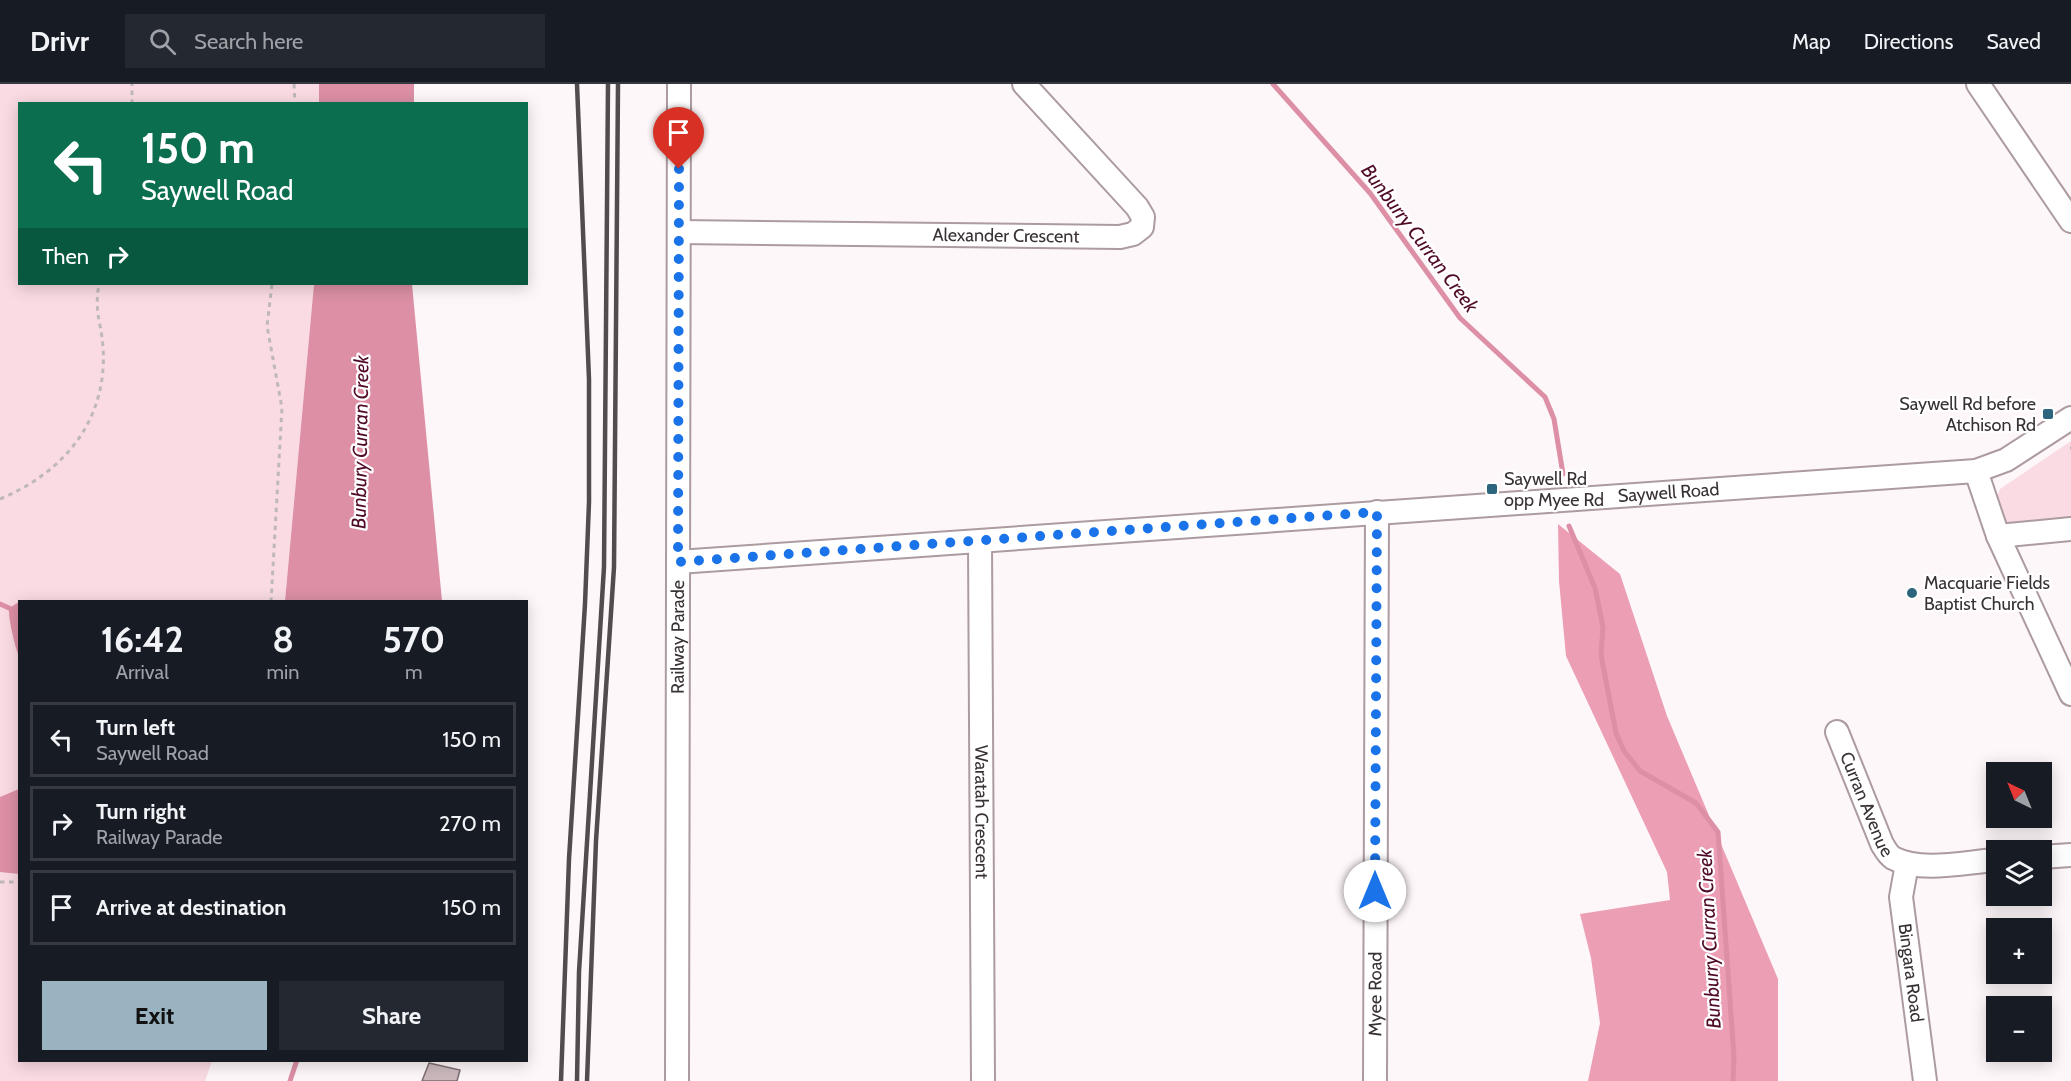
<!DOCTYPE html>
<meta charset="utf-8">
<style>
body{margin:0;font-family:Cabin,sans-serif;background:#242831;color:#f1f3f6;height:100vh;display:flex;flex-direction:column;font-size:22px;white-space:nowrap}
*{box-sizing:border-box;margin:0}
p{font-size:20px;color:#9ea1a6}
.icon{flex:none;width:33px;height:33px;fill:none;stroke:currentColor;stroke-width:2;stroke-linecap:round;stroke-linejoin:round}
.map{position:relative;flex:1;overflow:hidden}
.sheet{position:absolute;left:18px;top:516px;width:510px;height:462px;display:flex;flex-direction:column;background:#171b24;border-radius:0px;box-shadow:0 3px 15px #0003}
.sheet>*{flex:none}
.banner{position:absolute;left:18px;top:18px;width:510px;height:183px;border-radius:0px;box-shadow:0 3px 15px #0003;background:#0b6e4f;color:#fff;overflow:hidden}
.needle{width:39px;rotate:317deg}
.fabs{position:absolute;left:1986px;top:678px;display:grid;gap:12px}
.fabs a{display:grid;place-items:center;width:66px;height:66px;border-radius:0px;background:#171b24;box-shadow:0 3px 15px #0003;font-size:30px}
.pin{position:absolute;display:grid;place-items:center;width:51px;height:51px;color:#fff;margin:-62px -26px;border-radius:50% 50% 50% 0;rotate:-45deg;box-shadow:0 0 6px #0007}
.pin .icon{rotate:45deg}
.me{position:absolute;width:66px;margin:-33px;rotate:0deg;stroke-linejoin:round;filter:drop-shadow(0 0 4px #0008)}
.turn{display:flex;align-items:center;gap:21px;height:126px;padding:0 24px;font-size:27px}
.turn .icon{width:78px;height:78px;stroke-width:2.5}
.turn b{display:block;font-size:42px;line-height:51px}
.then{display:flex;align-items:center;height:57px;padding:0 24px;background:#0003;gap:12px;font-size:22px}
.eta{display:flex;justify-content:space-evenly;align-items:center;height:102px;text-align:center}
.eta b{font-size:36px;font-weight:700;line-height:42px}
.primary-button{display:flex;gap:12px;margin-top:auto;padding:12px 24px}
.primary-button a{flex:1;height:69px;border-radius:0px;background:#99b3c0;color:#111;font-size:24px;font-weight:700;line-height:69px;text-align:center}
.primary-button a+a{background:#242831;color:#f1f3f6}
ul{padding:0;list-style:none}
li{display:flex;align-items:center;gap:18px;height:75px;margin:0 12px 9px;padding:0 12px;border:3px solid #363941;border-radius:0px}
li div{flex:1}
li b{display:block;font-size:22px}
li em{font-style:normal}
header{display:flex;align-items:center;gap:36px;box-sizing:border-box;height:84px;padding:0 30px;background:#171b24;border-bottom:2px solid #363941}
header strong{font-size:28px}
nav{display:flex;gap:33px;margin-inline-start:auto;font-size:21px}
.search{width:420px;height:54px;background:#242831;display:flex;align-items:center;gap:15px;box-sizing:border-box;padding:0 21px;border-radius:0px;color:#9ea1a6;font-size:22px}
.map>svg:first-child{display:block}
.green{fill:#fadbe3}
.forest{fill:#ec9eb4}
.water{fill:#dc8fa5}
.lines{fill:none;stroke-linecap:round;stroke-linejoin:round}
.stream{stroke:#dc8fa5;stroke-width:5}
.building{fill:#cab8bc;stroke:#7d6d71;stroke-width:1.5}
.minor-casing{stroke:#ac9b9f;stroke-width:26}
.path{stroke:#bfb8ba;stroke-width:3;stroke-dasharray:4.5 4.5;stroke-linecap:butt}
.minor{stroke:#fff;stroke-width:22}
.rail{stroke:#534c4e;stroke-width:4.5}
.route{stroke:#1a73e8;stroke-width:10;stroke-dasharray:0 18}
.poi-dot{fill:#2d657f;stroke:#fff;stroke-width:2}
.labels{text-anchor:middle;stroke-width:4.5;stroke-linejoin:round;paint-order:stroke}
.street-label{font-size:18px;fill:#393234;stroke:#fff}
.poi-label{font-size:18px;fill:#393234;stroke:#fff;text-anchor:start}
.water-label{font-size:20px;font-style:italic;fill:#500b28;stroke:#fff}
</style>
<header>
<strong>Drivr</strong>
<div class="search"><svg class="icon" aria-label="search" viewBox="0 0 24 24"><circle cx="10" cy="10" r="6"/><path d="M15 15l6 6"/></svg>Search here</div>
<nav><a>Map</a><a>Directions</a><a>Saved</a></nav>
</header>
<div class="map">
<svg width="2071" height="997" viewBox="0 0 2071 997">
<rect width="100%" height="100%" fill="#fef7f9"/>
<path class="green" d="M 0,0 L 319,0 L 319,19 L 20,20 L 20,200 L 314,200 L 285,517 L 20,518 L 20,976 L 212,977 L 205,997 L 0,997 Z
M 2071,357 L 2071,439 L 2013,442 C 1998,435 1993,420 2000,405 Z"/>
<path class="forest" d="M 1558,440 L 1620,490 L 1667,632 L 1778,895 L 1778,997 L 1588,997 L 1600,939 L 1591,874 L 1580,830 L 1670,816 L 1667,788 L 1566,572 L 1559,497 Z"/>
<path class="water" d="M 319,0 L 414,0 L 414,19 L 319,19 Z
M 314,200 L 412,200 L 442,517 L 285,517 Z
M 19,518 L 20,518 L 19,572 C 15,563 8,534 9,524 Z
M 19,705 L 19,790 L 0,788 L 0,713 Z"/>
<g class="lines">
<path class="stream" d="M 1273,0 L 1370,109 L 1460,234 L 1545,313 L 1554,335 L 1563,390
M 1569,442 L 1595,504 L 1603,543 L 1601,571 L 1616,649 L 1624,667 L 1640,687 L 1696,719 L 1718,748 L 1734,973 L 1733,997
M 0,520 L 9,524
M 290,997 L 297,976"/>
</g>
<path class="building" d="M 429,979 L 460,986 L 457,997 L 422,997 Z"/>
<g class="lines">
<defs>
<g id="minor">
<path d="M 1978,0 L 2071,137"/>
<path id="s1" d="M 679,148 L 1120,153 L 1133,150 L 1142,143 L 1143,133 L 1137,123 L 1024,0"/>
<path d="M 1976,387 L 1998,452 L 2071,610"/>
<path d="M 1998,452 L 2071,445"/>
<path id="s2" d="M 980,458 L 983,997"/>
<path id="s3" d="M 678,478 L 1976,387 L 2006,376 L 2071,334"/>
<path id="s4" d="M 1837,648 L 1882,760 C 1885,765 1888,771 1893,774 C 1921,789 1966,778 1996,776"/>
<path d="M 2042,773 L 2071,771"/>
<path id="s5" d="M 1907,780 L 1901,813 L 1925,997"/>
<path id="s6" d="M 677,997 L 679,0"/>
<path id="s7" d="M 1375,997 L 1377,428"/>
</g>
</defs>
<use href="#minor" class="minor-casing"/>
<path class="path" d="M 294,0 L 295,20
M 132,20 L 132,0
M 2070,364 L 2071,364
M 0,415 C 65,388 108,335 103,263 C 101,236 94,230 99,200
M 271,518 L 282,324 L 267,242 L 272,200
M 0,798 L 20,798"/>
<use href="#minor" class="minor"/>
<path class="rail" d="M 561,997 L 569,775 L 585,520 L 589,418 L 589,295 L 577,0
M 577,997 L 579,888 L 604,483 L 608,0
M 587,997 L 596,757 L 614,483 L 618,0"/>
</g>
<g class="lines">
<path class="route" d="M 679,85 L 678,478 L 1377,428 L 1375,807"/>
</g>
<g class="poi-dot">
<rect x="2042" y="324" width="12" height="12" rx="3"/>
<rect x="1486" y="399" width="12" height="12" rx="3"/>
<circle cx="1912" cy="509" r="6"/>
</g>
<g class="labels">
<g class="street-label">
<text dy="6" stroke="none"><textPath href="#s1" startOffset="327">Alexander Crescent</textPath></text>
<text dy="6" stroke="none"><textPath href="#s3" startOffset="993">Saywell Road</textPath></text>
<text dy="6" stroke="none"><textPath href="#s6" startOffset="444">Railway Parade</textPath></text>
<text dy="6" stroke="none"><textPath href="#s4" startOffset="78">Curran Avenue</textPath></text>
<text dy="6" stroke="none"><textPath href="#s2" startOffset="270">Waratah Crescent</textPath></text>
<text dy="6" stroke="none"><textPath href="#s5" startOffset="110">Bingara Road</textPath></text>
<text dy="6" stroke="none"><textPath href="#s7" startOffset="87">Myee Road</textPath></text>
</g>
<g class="poi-label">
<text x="2036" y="326" text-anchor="end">Saywell Rd before<tspan x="2036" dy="21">Atchison Rd</tspan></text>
<text x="1504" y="401">Saywell Rd<tspan x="1504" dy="21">opp Myee Rd</tspan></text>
<text x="1924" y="505">Macquarie Fields<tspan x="1924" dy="21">Baptist Church</tspan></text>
</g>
<g class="water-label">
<text transform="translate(1420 154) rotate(53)" y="7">Bunburry Curran Creek</text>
<text transform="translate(360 358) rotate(-89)" y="7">Bunbury Curran Creek</text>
<text transform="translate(1709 855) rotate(-93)" y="7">Bunburry Curran Creek</text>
</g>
</g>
</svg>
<div class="fabs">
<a><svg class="needle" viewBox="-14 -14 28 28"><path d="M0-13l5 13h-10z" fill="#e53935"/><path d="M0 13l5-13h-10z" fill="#9ea1a6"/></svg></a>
<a><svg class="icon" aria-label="layers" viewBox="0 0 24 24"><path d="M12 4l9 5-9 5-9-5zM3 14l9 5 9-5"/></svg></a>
<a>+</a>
<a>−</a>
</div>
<div class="pin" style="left:679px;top:85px;background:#d93025"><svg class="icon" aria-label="arrive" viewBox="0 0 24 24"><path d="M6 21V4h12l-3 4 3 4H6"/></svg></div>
<svg class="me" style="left:1375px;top:807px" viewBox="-20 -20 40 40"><circle r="19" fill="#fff"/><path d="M0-13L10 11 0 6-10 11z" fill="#1a73e8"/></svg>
<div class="banner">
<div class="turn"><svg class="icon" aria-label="left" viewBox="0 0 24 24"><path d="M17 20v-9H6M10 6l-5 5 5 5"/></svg><div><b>150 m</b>Saywell Road</div></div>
<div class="then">Then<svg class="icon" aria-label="right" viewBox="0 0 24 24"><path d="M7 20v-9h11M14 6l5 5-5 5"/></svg></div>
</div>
<section class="sheet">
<div class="eta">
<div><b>16:42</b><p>Arrival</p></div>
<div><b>8</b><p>min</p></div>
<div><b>570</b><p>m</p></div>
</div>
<ul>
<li><svg class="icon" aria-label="left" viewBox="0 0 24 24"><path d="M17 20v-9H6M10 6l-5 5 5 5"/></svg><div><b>Turn left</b><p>Saywell Road</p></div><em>150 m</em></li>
<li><svg class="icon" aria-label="right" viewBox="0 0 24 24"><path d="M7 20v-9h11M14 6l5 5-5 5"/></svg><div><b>Turn right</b><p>Railway Parade</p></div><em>270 m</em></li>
<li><svg class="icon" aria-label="arrive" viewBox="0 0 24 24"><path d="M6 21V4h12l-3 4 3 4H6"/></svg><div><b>Arrive at destination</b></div><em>150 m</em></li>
</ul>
<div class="primary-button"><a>Exit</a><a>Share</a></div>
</section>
</div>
